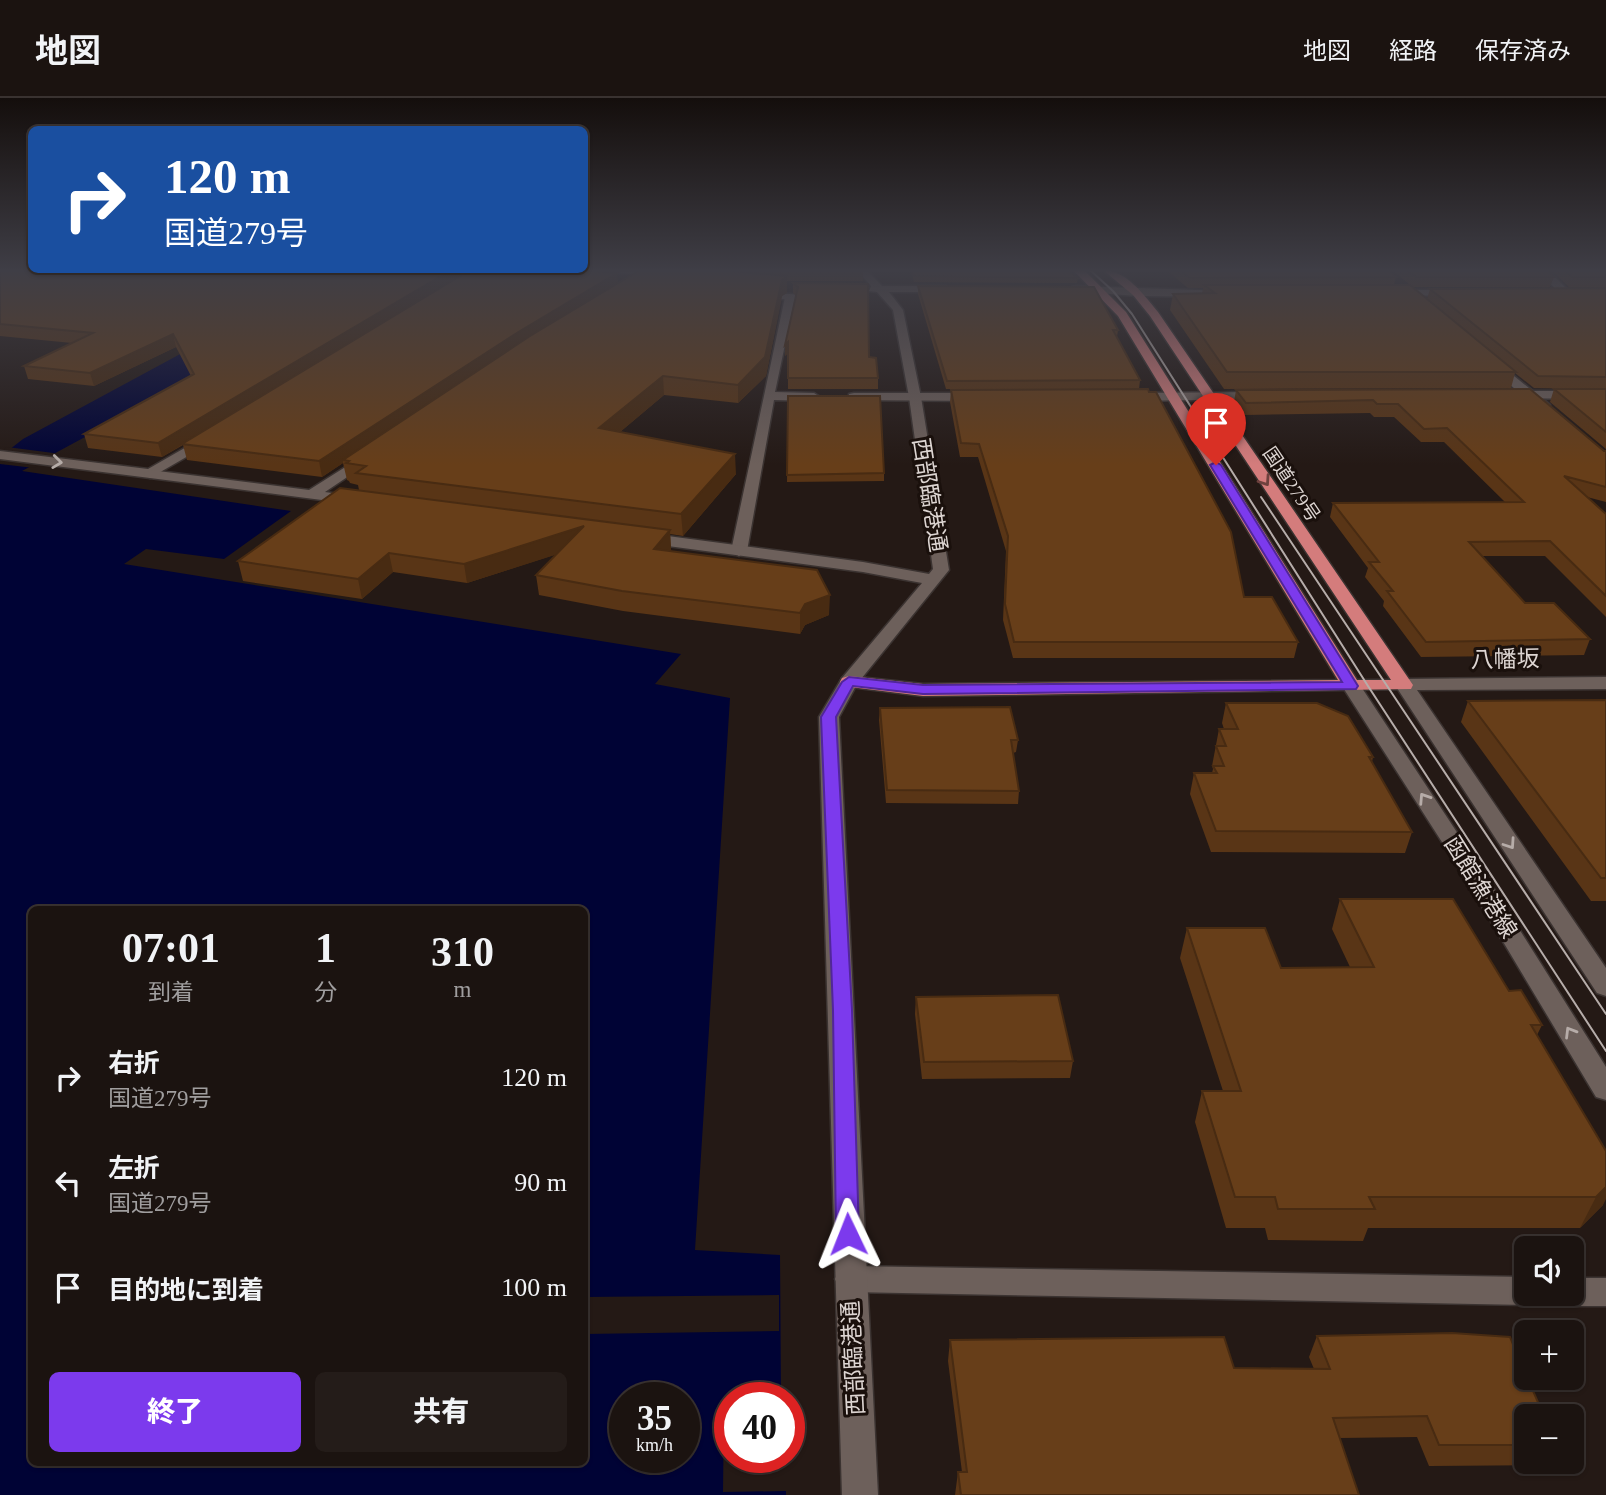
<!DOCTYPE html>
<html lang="ja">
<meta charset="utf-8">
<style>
body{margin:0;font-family:"Times New Roman","Noto Sans JP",serif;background:#241c19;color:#f1f3f6;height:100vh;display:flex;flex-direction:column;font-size:26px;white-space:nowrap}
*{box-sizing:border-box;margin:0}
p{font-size:23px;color:#a09e9f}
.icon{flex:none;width:38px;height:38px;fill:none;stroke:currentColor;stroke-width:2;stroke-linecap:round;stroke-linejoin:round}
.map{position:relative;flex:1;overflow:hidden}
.details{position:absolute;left:28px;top:808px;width:560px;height:560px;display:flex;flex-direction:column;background:#1b1310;border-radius:10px;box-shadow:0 2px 5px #0004,0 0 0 2px #393230}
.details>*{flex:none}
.banner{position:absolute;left:28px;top:28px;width:560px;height:147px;border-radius:10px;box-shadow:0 2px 5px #0004,0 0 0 2px #393230;background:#1a4fa0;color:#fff;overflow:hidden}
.tools{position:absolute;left:1514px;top:1138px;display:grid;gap:14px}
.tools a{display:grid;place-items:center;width:70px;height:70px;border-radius:10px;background:#1b1310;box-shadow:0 2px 5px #0004,0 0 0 2px #393230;font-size:35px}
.speed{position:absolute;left:609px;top:1284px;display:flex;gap:14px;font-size:35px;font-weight:700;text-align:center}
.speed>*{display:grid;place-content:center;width:91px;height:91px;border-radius:50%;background:#1b1310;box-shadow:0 2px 5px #0004,0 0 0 2px #393230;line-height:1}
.speed small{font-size:18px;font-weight:400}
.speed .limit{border:10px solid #d22;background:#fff;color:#111}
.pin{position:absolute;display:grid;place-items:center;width:60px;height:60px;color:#fff;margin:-72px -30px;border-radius:50% 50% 50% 0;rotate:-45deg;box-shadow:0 0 7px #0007}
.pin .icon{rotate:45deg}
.me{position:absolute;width:77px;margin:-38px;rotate:358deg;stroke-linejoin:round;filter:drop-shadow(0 0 5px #0008)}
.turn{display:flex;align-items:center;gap:24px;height:147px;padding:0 21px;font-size:32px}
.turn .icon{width:91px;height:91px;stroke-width:2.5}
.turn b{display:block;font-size:49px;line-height:60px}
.eta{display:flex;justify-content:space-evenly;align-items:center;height:119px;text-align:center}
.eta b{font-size:42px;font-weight:800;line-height:49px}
.primary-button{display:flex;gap:14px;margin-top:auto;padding:14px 21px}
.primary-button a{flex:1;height:80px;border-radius:10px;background:#7c3aed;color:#fff;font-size:28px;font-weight:800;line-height:80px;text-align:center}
.primary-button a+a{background:#241c19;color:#f1f3f6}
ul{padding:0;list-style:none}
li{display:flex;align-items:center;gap:21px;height:105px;padding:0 21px}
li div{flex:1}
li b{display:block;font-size:26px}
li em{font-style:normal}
header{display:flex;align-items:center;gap:42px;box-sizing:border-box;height:98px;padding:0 35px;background:#1b1310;border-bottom:2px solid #393230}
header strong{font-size:33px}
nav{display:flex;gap:38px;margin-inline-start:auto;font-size:24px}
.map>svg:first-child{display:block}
.water{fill:#000335;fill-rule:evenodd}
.pier{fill:#241915}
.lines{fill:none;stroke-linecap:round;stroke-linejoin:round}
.street-casing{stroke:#3b3331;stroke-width:3}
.secondary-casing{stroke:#3b3331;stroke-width:3}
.highway-casing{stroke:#3b3331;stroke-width:3}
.street{fill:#6d605b;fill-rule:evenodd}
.secondary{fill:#6d605b;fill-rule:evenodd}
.highway{fill:#d47c7c;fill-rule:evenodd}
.tram{stroke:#b6adaa;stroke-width:2}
.wall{fill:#593516}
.shaded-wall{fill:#482b12}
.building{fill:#673e19;stroke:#482b12;stroke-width:2}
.oneway{stroke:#b6aca8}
.oneway2{stroke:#6e413e}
.route{fill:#7c3aed;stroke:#51269a;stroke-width:2}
.labels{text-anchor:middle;stroke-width:6;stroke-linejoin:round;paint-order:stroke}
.far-street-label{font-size:19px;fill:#ddd5d2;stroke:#1a100c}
.street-label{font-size:23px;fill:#ddd5d2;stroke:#1a100c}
</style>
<header>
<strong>地図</strong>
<nav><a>地図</a><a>経路</a><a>保存済み</a></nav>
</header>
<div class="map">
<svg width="1606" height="1397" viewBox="0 0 1606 1397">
<rect width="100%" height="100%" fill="#241915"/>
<path class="water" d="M 221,234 L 272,238 L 22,373 L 291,413 L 224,461 L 146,451 L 124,466 L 681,556 L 655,586 L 730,600 L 695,1152 L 780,1157 L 781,1300 L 724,1302 L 723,1394 L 786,1393 L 786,1397 L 0,1397 L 0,359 L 23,341 ZM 32,812 L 584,812 L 584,1365 L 32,1365 ZM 625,1300 L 684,1300 L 684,1360 L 625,1360 Z"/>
<path class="pier" d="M 7,349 L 61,356 L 34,370 L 0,366 L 0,354 Z
M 779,1197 L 779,1233 L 585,1236 L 585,1199 Z"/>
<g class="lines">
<defs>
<path id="street" d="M 1538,172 L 1548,172 L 1569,193 L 1569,197 L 1561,197 Z
M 790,196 L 795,199 L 775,294 L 814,295 L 820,299 L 814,303 L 774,302 L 747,453 L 739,458 L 731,453 L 785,199 Z
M 1512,293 L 1606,293 L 1606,301 L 1508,300 L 1508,294 Z
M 1262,294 L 1268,298 L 1267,301 L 1130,303 L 1124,299 L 1130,295 Z
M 854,295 L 979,295 L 985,299 L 979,303 L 849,302 L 849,296 Z
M 209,336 L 216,340 L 214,343 L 150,380 L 0,361 L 0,353 L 148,371 Z
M 850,1168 L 1526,1179 L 1526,1195 L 1541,1195 L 1537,1203 L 1526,1207 L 850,1194 L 839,1190 L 835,1181 L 839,1172 Z
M 1572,1180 L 1606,1180 L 1606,1208 L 1572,1208 L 1561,1204 L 1557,1195 L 1572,1195 Z"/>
<path id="secondary" d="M 615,172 L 651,172 L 668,176 L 663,179 L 620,175 Z
M 857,172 L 867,172 L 882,188 L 946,188 L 951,191 L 946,194 L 889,194 L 903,212 L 921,299 L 949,472 L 857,586 L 839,619 L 878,1397 L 842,1397 L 819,619 L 842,580 L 922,485 L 863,474 L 645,445 L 637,440 L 645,435 L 863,464 L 929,476 L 933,471 L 909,299 L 893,212 L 877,194 L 869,193 L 871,188 Z
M 1076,188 L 1229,193 L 1234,196 L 1229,199 L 1137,198 L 1072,193 L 1072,189 Z
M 1391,192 L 1457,192 L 1462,195 L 1457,198 L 1387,197 L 1386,195 Z
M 755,194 L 824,198 L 829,201 L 824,204 L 751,199 L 750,197 Z
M 1493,261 L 1550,307 L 1550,313 L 1540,313 L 1489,268 L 1487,265 Z
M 369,354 L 376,358 L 374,361 L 325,394 L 358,399 L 360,402 L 358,405 L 353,406 L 150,380 L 143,376 L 150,372 L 309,392 Z
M 1606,579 L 1606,591 L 1417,592 L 1606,870 L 1606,898 L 1597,895 L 1395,587 L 1404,581 Z
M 1351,582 L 1358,584 L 1487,780 L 1606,969 L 1606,1002 L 1596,999 L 1465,780 L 1342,588 Z"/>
<path id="highway" d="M 1073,172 L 1084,172 L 1126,214 L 1357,582 L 1391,582 L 1150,218 L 1133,197 L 1103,172 C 1126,172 1144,197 1158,214 L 1413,587 L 1411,591 L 923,598 L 842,588 L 840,584 L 842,580 L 849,578 L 923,586 L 1338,582 L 1118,218 Z"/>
</defs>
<use href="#street" class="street-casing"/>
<use href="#secondary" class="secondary-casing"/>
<use href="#highway" class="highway-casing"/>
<use href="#street" class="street"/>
<use href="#secondary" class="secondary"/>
<use href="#highway" class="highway"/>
<path class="tram" d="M 1090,172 L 1113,193 L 1132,216 L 1368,588 L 1606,953
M 1261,399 L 1606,916"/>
</g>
<path class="wall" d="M 0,172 L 616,172 L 618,186 L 640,172 L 863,172 L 863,183 L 787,183 L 787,195 L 782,198 L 766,278 L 738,305 L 664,297 L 620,334 L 736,376 L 683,438 L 670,436 L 671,451 L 670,453 L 829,517 L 805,527 L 800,536 L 623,513 L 539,497 L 536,477 L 557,456 L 467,485 L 393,474 L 362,501 L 243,483 L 238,463 L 359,392 L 358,387 L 350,385 L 349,383 L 347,382 L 343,365 L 322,379 L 187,362 L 183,347 L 162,359 L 88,350 L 84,336 L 191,278 L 176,249 L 94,288 L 28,281 L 24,268 L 72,245 L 0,238 Z
M 911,172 L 1066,172 L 1078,180 L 1077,185 L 914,184 Z
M 1166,172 L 1388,172 L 1396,179 L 1394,187 L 1410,187 L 1392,172 L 1548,172 L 1554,179 L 1550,189 L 1413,189 L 1427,201 L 1430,191 L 1606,190 L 1606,351 L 1550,304 L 1554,291 L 1601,291 L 1534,290 L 1515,275 L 1511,290 L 1224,291 L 1170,212 L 1173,196 L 1202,196 L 1203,190 L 1188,190 Z
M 1551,172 L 1606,172 L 1606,189 L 1569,189 Z
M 793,185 L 869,259 L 878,280 L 878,291 L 788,291 L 788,255 L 785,258 L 796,198 L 793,195 Z
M 918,188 L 1118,232 L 1117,239 L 1140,282 L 1139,291 L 946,291 L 918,196 Z
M 1530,291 L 1604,353 L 1606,353 L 1606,404 L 1587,399 L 1606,416 L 1606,519 L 1545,458 L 1482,458 L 1525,505 L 1590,541 L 1584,557 L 1421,559 L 1383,508 L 1384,503 L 1365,479 L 1368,470 L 1330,419 L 1333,405 L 1505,404 L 1444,344 L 1421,344 L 1394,319 L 1374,319 L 1370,315 L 1244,317 L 1234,304 L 1236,292 Z
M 951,292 L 1244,499 L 1298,544 L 1294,560 L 1013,560 L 1003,522 L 1006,453 L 978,359 L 960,359 L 950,304 Z
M 788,298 L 884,375 L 884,383 L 787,384 Z
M 1606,602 L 1606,803 L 1591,803 L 1461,624 L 1468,603 Z
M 1226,605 L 1373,659 L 1372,664 L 1412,734 L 1405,755 L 1211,754 L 1190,696 L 1194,675 L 1212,675 L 1213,671 L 1212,668 L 1219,631 L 1224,631 L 1222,625 Z
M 880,610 L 1018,642 L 1016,654 L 1013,655 L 1019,693 L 1018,706 L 886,705 L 879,622 Z
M 1340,801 L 1509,893 L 1542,927 L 1537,937 L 1603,1107 L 1580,1130 L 1368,1130 L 1363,1143 L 1268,1142 L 1265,1130 L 1226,1130 L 1195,1024 L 1202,993 L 1223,993 L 1180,860 L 1187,830 L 1281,870 L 1350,869 L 1332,831 Z
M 916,899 L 1073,963 L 1070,980 L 922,981 L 915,916 Z
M 1317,1238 L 1526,1318 L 1526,1363 L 1546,1363 L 1544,1367 L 1429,1368 L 1417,1339 L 1340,1340 L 1359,1397 L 955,1397 L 958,1374 L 962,1374 L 948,1263 L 950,1242 L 1234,1270 L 1314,1271 L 1309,1259 Z"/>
<path class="shaded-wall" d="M 451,172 L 471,172 L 162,359 L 158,345 Z
M 617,175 L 618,188 L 343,362 L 343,365 L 322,379 L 319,363 L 520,233 Z
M 787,178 L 787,195 L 782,198 L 766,278 L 738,305 L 738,287 L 782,182 Z
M 173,236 L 176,249 L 94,288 L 90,275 Z
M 788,244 L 788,255 L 785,258 L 785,247 Z
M 663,278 L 664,297 L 601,350 L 599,330 Z
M 735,356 L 736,376 L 683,438 L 681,416 Z
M 584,428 L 586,447 L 467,485 L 464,466 Z
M 670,432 L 671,451 L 655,470 L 654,451 Z
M 389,455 L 393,474 L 362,501 L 358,481 Z
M 830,497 L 829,517 L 805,527 L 800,536 L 800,515 L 805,506 Z
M 1606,1089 L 1606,1101 L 1603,1107 L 1580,1130 L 1596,1099 Z"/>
<path class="building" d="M 0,172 L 451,172 L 158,345 L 84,336 L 194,276 L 173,236 L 90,275 L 24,268 L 93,235 L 0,226 Z
M 470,172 L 576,172 L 617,175 L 520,233 L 319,363 L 182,346 Z
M 640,172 L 720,172 L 787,178 L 782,182 L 765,259 L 738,287 L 663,278 L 599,330 L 735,356 L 681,416 L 356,375 L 366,368 L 346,365 L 349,363 L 343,362 L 530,238 Z
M 912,172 L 1066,172 L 1078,180 L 914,178 Z
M 1180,172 L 1388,172 L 1396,179 L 1190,180 Z
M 1407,172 L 1548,172 L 1554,179 L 1416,179 Z
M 1565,172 L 1606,172 L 1606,179 L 1572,179 Z
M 793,185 L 868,186 L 869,259 L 876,260 L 878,280 L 788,280 L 788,244 L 785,247 L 798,189 Z
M 1204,187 L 1410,187 L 1516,274 L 1227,274 L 1173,196 L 1215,195 Z
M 918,188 L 1094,189 L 1118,232 L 1113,232 L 1140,282 L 947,283 Z
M 1606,190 L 1606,279 L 1538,278 L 1430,191 Z
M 1148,291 L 1149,294 L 1156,294 L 1231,434 L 1244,499 L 1272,499 L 1298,544 L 1014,544 L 1005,506 L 1008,438 L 979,346 L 961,345 L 951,292 Z
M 1530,291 L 1604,353 L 1606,353 L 1606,389 L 1564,378 L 1606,416 L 1606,498 L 1550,443 L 1469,444 L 1525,505 L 1554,505 L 1590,541 L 1426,544 L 1387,493 L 1393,493 L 1369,464 L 1379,464 L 1333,405 L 1524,404 L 1447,330 L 1424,331 L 1398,306 L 1377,306 L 1373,302 L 1246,305 L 1236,292 Z
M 1554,291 L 1606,291 L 1606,334 Z
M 788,298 L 880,298 L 884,375 L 787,377 Z
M 340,390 L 670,432 L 654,451 L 817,472 L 830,497 L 805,506 L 800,515 L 622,493 L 536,477 L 584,428 L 464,466 L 389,455 L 358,481 L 238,463 Z
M 1606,602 L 1606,780 L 1601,780 L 1468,603 Z
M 1226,605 L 1317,605 L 1348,618 L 1373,659 L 1369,659 L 1412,734 L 1216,733 L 1194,675 L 1217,675 L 1213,668 L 1224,668 L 1216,648 L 1226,648 L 1219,631 L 1238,631 Z
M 1010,609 L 1018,642 L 1011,642 L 1019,693 L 887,692 L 880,610 Z
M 1340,801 L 1453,801 L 1509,893 L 1521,892 L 1542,927 L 1531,927 L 1606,1053 L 1606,1089 L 1596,1099 L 1369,1099 L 1375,1111 L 1278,1111 L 1275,1099 L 1235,1099 L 1202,993 L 1241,993 L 1187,830 L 1265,830 L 1281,870 L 1374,869 Z
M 1058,897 L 1073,963 L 924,964 L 916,899 Z
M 1452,1235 L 1510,1239 L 1526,1279 L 1527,1279 L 1544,1318 L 1526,1318 L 1526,1347 L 1439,1347 L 1427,1318 L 1333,1320 L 1359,1397 L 961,1397 L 958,1374 L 967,1374 L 950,1242 L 1224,1239 L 1234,1270 L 1330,1271 L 1317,1238 Z"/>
<defs><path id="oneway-chevron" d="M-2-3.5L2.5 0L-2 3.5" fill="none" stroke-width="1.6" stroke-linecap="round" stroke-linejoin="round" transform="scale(1.75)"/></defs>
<g class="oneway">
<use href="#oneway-chevron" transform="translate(57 364) rotate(7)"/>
<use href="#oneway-chevron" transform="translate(1424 700) rotate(-123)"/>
<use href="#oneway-chevron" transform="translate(1510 746) rotate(56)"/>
<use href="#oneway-chevron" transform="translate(1570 934) rotate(-121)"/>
</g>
<use class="oneway2" href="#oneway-chevron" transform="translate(1265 383) rotate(56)"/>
<linearGradient id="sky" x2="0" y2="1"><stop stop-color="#140e0c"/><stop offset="0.47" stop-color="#3f3e46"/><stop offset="1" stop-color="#3f3e46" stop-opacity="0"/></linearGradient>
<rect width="1606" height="367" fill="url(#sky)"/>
<path class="route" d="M 1216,364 L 1221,367 L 1358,588 L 1356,591 L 923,596 L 853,588 L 836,619 L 852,912 L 859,1136 L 856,1143 L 848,1145 L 840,1143 L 836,1136 L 833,912 L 821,619 L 842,584 L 849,579 L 923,587 L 1342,584 L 1210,367 Z"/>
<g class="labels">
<g class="far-street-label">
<text transform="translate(1292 386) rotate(56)" y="7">国道279号</text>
</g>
<g class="street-label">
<text transform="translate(930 397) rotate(81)" y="8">西部臨港通</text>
<text transform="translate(1505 561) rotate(-1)" y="8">八幡坂</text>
<text transform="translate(1481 789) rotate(58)" y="8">函館漁港線</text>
<text transform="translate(853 1260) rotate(-93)" y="8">西部臨港通</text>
</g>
</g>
</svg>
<div class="tools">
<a><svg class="icon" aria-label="sound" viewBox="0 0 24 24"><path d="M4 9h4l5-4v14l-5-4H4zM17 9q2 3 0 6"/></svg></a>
<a>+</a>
<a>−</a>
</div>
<div class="speed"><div>35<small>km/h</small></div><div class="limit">40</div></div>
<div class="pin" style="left:1216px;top:367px;background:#d93025"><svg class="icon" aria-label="arrive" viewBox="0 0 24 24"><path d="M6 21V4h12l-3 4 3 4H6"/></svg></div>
<svg class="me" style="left:848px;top:1136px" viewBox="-20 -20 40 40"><path d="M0-17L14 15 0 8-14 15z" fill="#7c3aed" stroke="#fff" stroke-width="4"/></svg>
<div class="banner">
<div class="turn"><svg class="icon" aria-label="right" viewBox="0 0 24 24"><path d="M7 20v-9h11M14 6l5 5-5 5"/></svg><div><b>120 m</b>国道279号</div></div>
</div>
<section class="details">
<div class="eta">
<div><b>07:01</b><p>到着</p></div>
<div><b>1</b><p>分</p></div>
<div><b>310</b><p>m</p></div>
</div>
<ul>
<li><svg class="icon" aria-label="right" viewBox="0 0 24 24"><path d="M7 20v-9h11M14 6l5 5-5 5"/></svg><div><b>右折</b><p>国道279号</p></div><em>120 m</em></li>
<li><svg class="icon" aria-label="left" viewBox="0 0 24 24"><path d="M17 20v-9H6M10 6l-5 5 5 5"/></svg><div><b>左折</b><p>国道279号</p></div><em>90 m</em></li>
<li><svg class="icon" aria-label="arrive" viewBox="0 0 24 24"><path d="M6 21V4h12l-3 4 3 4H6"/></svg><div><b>目的地に到着</b></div><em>100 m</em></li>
</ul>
<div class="primary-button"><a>終了</a><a>共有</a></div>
</section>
</div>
